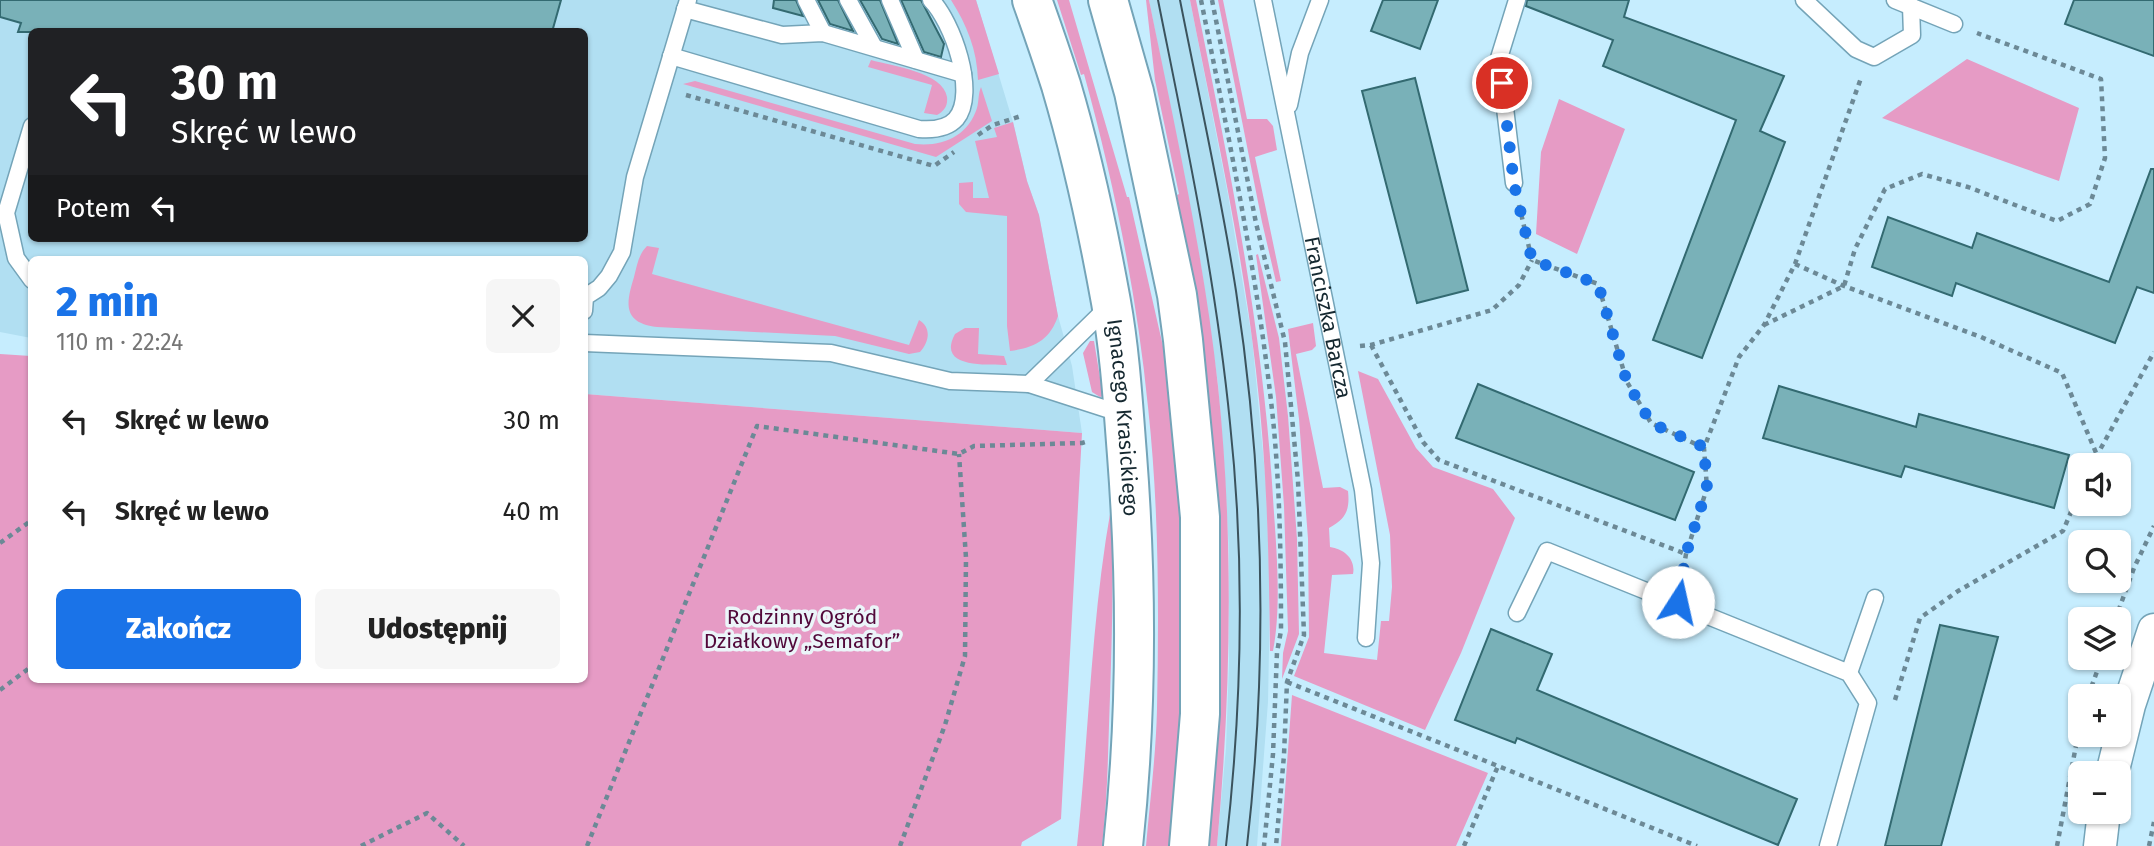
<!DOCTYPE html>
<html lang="pl">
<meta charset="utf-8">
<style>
body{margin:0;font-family:"Fira Sans",sans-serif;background:#f6f6f6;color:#222;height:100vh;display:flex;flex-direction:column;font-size:26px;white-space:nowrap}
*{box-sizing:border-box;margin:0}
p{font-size:23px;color:#767676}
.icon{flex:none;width:38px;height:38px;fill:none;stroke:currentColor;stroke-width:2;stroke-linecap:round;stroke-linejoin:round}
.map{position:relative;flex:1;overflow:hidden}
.panel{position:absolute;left:28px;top:256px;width:560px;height:427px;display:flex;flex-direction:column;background:#fff;border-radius:10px;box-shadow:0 2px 5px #0004}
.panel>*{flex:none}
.banner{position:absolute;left:28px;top:28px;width:560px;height:214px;border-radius:10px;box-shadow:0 2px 5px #0004;background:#202124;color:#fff;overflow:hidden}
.fabs{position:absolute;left:2068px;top:453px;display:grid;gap:14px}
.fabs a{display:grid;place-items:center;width:63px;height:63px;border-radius:10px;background:#fff;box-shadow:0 2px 5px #0004;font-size:35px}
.pin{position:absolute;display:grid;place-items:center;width:60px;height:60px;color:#fff;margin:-30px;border:4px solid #fff;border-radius:50%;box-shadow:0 2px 7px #0007}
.me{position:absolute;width:77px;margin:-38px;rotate:10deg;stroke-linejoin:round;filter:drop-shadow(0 0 5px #0008)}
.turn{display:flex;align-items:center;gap:24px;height:147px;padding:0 28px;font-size:32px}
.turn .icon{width:91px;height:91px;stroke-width:2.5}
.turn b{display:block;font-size:49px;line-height:60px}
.then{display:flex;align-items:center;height:66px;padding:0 28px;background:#0003;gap:14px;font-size:26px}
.round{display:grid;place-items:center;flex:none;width:74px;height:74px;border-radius:10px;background:#f6f6f6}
.overview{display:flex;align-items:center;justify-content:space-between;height:119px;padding:0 28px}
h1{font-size:42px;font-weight:800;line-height:52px;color:#1a73e8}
.primary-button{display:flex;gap:14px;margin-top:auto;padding:14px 28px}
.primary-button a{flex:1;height:80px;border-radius:10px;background:#1a73e8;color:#fff;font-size:28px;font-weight:800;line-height:80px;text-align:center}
.primary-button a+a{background:#f6f6f6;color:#222}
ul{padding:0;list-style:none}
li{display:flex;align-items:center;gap:21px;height:91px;padding:0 28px}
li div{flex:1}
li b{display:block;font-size:26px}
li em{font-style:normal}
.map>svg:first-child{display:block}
.built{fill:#b1dff2;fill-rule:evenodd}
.green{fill:#e69bc5}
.building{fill:#79b1b8;stroke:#336a71;stroke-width:2}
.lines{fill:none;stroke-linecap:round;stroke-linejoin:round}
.lane-casing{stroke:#74a4b8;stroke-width:19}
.street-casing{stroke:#74a4b8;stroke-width:35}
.secondary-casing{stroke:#74a4b8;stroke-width:42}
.path{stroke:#6c8996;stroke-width:4.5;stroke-dasharray:5 5;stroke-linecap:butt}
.lane{stroke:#fff;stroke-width:16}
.street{stroke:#fff;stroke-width:32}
.secondary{stroke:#fff;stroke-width:38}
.tram{stroke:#3b535d;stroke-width:2}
.route{stroke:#1a73e8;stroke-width:12;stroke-dasharray:0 21.6}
.labels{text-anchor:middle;stroke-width:7;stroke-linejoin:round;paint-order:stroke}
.street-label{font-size:21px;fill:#152830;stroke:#ebf5f9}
.park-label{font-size:21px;fill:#52083a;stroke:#ebf5f9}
</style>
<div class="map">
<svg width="2154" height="846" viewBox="0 0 2154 846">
<rect width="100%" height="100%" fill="#c6edfe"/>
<path class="built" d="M 0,0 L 976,0 L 1013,122 L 1027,181 L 1039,215 L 1058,316 L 1072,366 L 1082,433 L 585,394 L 584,259 L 32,259 L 31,338 L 0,332 ZM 32,32 L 584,32 L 584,238 L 32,238 Z
M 1149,0 L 1190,0 L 1228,195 L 1252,338 L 1266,484 L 1270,595 L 1268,702 L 1257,846 L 1217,846 L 1226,748 L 1229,663 L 1229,552 L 1224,463 L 1218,384 L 1201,266 Z"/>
<path class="green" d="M 951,0 L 976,0 L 999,74 L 978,80 C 977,50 967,25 951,0 Z
M 1057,0 L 1069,0 L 1127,197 L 1129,197 L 1170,377 L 1183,536 L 1184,671 L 1173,846 L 1146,846 C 1150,800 1156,754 1157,709 C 1159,608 1159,507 1148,407 C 1137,295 1114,183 1084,74 L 1081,75 Z
M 1146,0 L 1149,0 C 1175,128 1204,256 1218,386 C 1234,540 1231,692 1217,846 L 1207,846 C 1211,798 1216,751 1218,703 C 1224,532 1208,363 1177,195 L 1179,194 L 1155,80 Z
M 1190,0 L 1196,0 C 1229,165 1263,329 1273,498 C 1276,546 1282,604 1273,651 L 1270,651 C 1269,558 1267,464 1256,371 C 1242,246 1214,123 1190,0 Z
M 1218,0 L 1223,0 L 1247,119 L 1267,119 L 1273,126 L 1277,150 L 1255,157 L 1281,281 L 1276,282 L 1262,222 Z
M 1967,59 L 2079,108 L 2059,181 L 1882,118 Z
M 871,60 C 892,66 943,72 947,97 C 948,106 944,111 937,115 L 924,113 L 932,85 L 868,67 Z
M 695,81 L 915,144 C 943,147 968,136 977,108 C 979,101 978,94 981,87 L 992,121 L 936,157 L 683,84 Z
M 1559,99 L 1625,129 L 1577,254 L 1536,234 L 1541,152 Z
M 1013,122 L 1027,181 L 1039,215 L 1058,316 C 1050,340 1034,348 1010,351 L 1007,326 L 1007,216 L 966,212 L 959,204 L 959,183 L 973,182 L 973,198 L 989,198 L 975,141 L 997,137 L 994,128 Z
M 647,246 L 659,248 L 652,274 L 909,345 L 919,320 C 932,328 929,342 920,352 L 909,354 L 835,336 L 657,327 C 622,323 626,303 634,277 C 637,266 638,255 647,246 Z
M 1258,254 L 1279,338 L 1288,416 L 1297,539 L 1299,634 L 1282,679 L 1283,653 L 1288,631 L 1284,506 L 1276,397 L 1256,255 Z
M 1313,323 L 1316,346 L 1312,350 L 1296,354 L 1323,488 L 1340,487 L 1348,491 C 1350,510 1346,519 1329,528 L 1330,547 C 1344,549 1356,559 1353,574 L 1332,575 L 1324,653 L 1377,660 L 1381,621 L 1389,621 L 1392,587 L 1390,535 L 1358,371 L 1378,379 L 1416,448 L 1433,467 L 1493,489 L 1515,518 L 1461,653 L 1425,730 L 1294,676 L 1309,637 L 1308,539 L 1299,419 L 1288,329 Z
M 979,328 L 978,354 L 1004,356 L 1007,365 C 988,364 936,369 955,334 L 965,328 Z
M 1090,341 L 1094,341 L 1103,396 L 1100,397 L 1092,392 L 1083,353 Z
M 0,354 L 31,356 L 32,679 L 584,679 L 585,394 L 1082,433 L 1061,819 L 1022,842 L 1021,846 L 0,846 Z
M 1111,508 C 1114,571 1112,633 1110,696 C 1108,746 1108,796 1102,846 L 1077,846 C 1089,734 1091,620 1111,508 Z
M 1292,695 L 1488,773 L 1456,846 L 1281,846 Z"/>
<path class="building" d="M 0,0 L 561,0 L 552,32 L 18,32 L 21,23 L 0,17 Z
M 774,0 L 796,0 L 803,16 L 773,8 Z
M 818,0 L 838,0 L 853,31 L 830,24 Z
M 860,0 L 880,0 L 898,44 L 882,39 Z
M 901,0 L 921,0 L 944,44 L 941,57 L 924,52 Z
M 1383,0 L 1438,0 L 1420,49 L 1371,31 Z
M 1527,0 L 1629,0 L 1624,17 L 1784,76 L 1760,131 L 1785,142 L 1702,358 L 1653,340 L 1736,120 L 1603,66 L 1613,40 L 1526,6 Z
M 2074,0 L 2154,0 L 2154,56 L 2065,24 Z
M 1415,78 L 1468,290 L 1417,303 L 1362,91 Z
M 2151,169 L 2154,169 L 2154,293 L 2137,287 L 2115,343 L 1956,283 L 1952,296 L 1872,267 L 1888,217 L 1972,248 L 1977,233 L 2109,282 Z
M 1478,384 L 1694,472 L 1675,520 L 1456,438 Z
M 1779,386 L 1916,427 L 1919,414 L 2069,455 L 2054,508 L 1905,466 L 1901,477 L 1763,438 Z
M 1940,625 L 1998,637 L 1941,846 L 1885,846 Z
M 1491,629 L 1552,654 L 1537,690 L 1797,799 L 1778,845 L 1517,738 L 1515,743 L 1455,720 Z"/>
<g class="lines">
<defs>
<g id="lane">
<path d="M 806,0 L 823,33"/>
<path d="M 848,0 L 874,47"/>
<path d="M 890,0 L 916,60"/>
<path id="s1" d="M 1263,0 L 1363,490 L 1371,563 L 1366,638"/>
<path d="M 1804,0 L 1856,49 L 1874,57 L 1912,35 L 1911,6"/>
<path d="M 1895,0 L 1954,24"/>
<path d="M 685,9 L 782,35 L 823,33 L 963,74"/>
<path d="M 671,56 L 919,129 C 932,130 947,129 956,119 C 978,93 952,21 931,0"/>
<path d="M 1289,105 L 1300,53 L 1320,0"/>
<path d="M 32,126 L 6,213 L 16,258 L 32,280"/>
<path d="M 1514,183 L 1499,58 L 1517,0"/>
<path d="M 584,311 L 585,297 L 599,288 L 609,276 L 622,252 L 635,177 L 688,0"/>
<path d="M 584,343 L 831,353 L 950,381 L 1029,384 L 1122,414"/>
<path d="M 1029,384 L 1110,305"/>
<path d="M 1517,613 L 1547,551 L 1849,673 L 1868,703 L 1828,846"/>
<path d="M 1849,673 L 1875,598"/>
</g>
<path id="street" d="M 2112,774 L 2129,705 L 2154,630
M 2100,846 L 2104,812"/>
<g id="secondary">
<path id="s2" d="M 1032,0 C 1042,28 1052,57 1061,85 C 1082,156 1098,230 1111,302 C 1120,352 1123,404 1127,455 C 1137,585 1137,716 1123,846"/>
<path d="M 1108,0 L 1134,92 L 1177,295 L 1183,340 L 1200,517 L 1200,714 L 1189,846"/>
</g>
</defs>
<use href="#lane" class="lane-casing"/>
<use href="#street" class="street-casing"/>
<use href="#secondary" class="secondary-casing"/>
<path class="path" d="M 1201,0 C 1229,139 1258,277 1273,419 C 1280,489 1281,560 1281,631 L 1277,652 L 1273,754 L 1264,846
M 1212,0 L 1256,223 L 1285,342 L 1298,481 L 1304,635 L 1287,682 L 1284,755 L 1276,846
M 686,95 L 934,166 L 954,152
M 978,135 L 993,125 L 1021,116
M 1519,205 L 1532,260 L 1598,284 L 1627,382 L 1651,423 L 1704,448
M 1795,264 L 1844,286 L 1981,337 L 2062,373 L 2097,455
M 1764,325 L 1844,286 L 1855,249 L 1885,189 L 1922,174 L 1968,187 L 2057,221 L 2090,204 L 2105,158 L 2101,79 L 1977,33
M 1371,345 L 1423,442 L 1439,460 L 1686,554
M 1360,346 L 1371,345 L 1492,310 L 1519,285 L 1532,260
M 2091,466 L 2154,352
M 0,543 L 32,520
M 1682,578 L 1686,554 L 1707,488 L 1704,448 L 1739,357 L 1764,325 L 1795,264 L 1861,78
M 2115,620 L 2134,568 L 2154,526
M 1287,682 L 1498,766
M 0,690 L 32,666
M 2088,696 L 2102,658
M 1895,700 L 1920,618 L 1958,591 L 2063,531 L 2081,488
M 361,846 L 427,813 L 464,846
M 587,846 L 757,426 L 959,454 L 974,446 L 1082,443 L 1089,441
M 900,846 L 945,725 L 965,656 L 966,558 L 959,454
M 1464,846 L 1498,766 L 1697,846
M 2057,846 L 2081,719
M 2149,846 L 2154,822"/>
<use href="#lane" class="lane"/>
<use href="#street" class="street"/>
<use href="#secondary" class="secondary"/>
<path class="tram" d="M 1158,0 C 1186,140 1216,280 1230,423 C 1245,563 1242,706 1226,846
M 1180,0 C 1199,97 1221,194 1236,291 C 1264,474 1268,662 1247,846"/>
</g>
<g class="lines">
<path class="route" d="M 1502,83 L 1514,184 L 1532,260 L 1598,284 L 1627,382 L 1651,423 L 1704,447 L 1707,488 L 1686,554 L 1678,602"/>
</g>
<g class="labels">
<g class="street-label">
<text dy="7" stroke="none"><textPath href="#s1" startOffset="324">Franciszka Barcza</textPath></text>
<text dy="7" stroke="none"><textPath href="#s2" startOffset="429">Ignacego Krasickiego</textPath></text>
</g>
<g class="park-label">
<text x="802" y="624">Rodzinny Ogród<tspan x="802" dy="24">Działkowy „Semafor”</tspan></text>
</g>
</g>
</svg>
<div class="fabs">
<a><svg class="icon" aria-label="sound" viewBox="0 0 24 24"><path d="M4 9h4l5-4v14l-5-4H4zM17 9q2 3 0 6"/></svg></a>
<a><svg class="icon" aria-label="search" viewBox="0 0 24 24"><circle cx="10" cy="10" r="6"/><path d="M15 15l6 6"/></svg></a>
<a><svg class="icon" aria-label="layers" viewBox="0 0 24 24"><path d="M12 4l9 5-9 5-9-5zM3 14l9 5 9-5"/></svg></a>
<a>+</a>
<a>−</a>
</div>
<div class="pin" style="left:1502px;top:83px;background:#d93025"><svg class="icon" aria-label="arrive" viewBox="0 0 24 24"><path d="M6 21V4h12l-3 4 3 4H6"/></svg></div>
<svg class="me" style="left:1678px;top:602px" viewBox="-20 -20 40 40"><circle r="19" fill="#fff"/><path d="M0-13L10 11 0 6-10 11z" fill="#1a73e8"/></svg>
<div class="banner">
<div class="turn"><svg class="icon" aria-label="left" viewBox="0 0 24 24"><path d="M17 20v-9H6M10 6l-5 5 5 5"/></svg><div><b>30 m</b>Skręć w lewo</div></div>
<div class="then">Potem<svg class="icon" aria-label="left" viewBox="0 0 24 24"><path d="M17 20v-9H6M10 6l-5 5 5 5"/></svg></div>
</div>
<section class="panel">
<div class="overview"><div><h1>2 min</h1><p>110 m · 22:24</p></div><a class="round"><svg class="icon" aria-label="close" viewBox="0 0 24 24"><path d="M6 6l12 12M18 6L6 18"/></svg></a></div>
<ul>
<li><svg class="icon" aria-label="left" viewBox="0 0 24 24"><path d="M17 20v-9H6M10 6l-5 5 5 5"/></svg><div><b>Skręć w lewo</b></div><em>30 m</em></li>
<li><svg class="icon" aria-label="left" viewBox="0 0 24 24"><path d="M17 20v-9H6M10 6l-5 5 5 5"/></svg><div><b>Skręć w lewo</b></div><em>40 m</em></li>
</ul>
<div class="primary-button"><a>Zakończ</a><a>Udostępnij</a></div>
</section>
</div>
